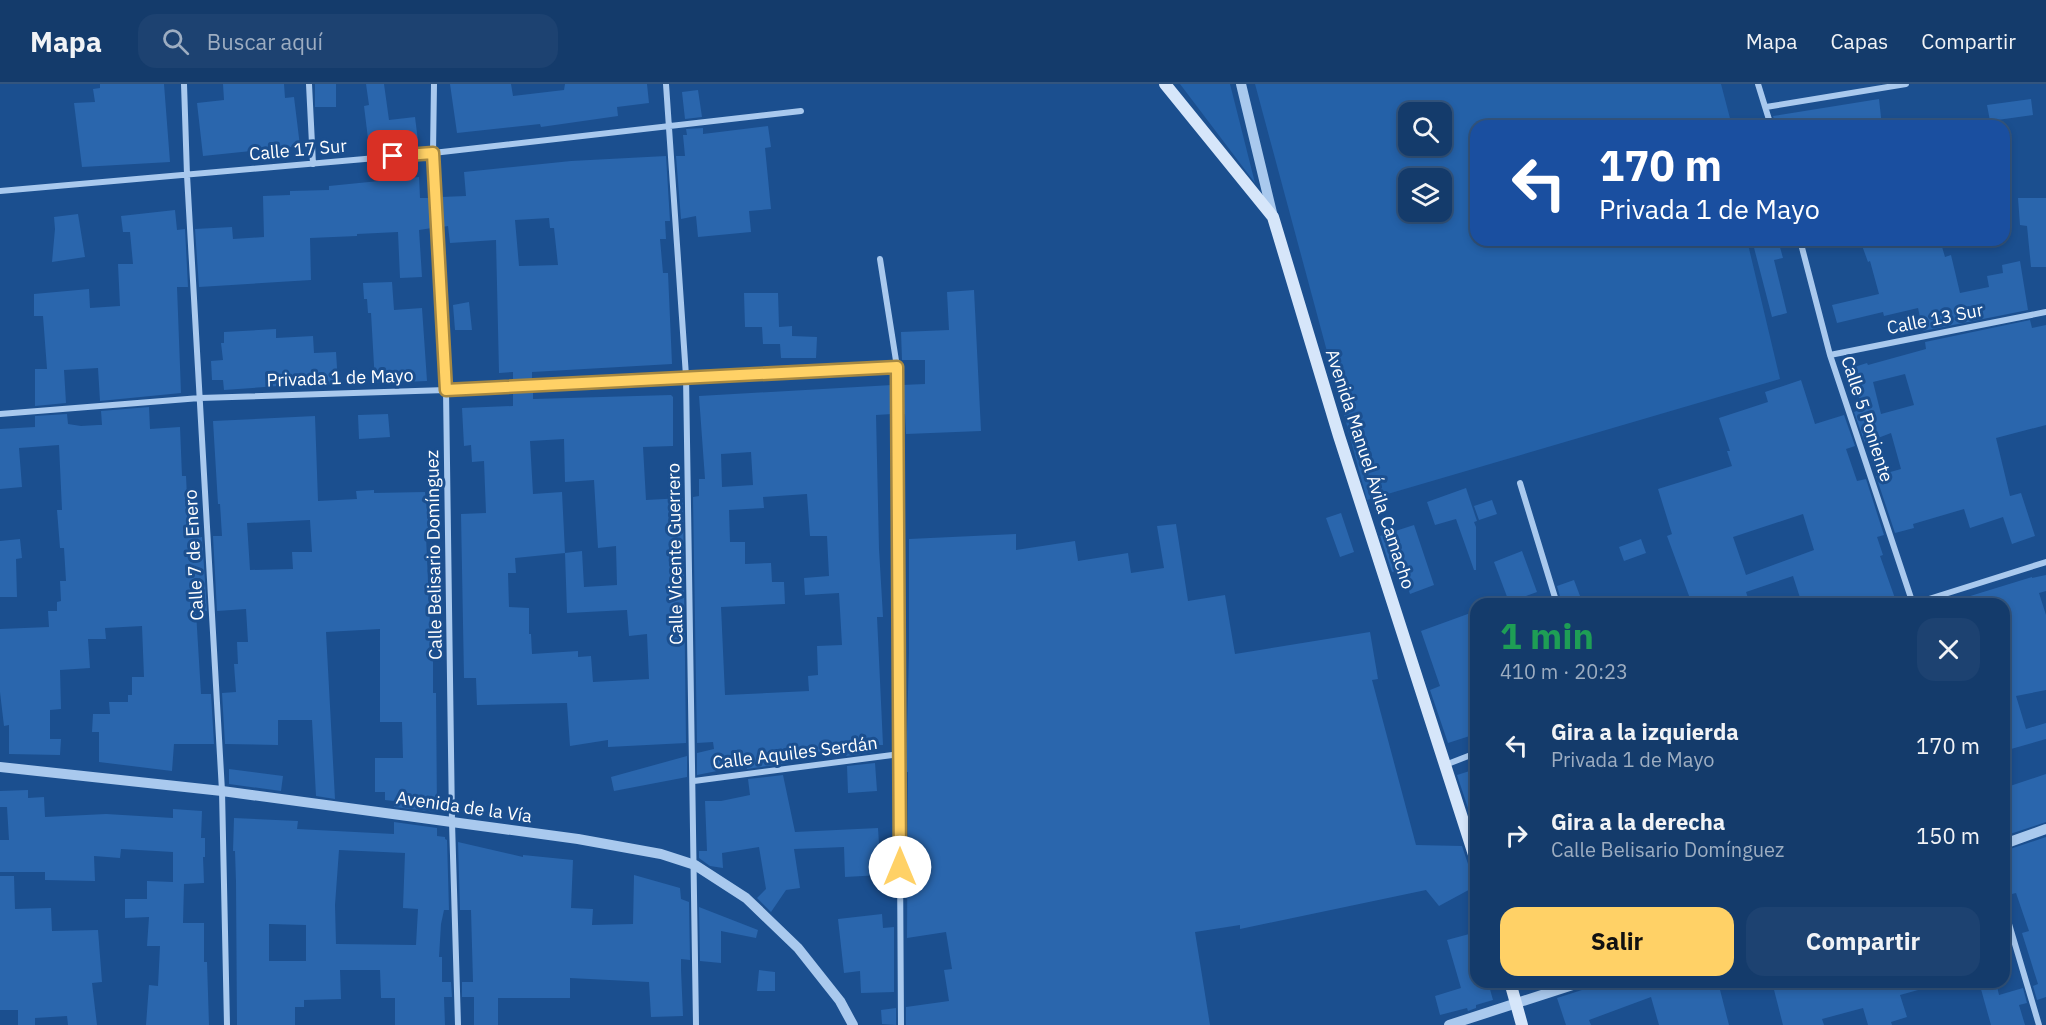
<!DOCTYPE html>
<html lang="es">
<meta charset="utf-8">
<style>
body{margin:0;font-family:"IBM Plex Sans",sans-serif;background:#1d4271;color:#f1f3f6;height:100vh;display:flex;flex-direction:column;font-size:22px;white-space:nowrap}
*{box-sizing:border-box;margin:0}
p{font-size:20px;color:#9dadc1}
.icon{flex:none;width:33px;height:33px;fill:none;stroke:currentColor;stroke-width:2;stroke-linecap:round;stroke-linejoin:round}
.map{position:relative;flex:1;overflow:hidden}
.details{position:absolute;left:1470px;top:514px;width:540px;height:390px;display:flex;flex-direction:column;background:#143b6b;border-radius:18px;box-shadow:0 3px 9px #0003,0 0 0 2px #33557e}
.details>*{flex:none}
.guide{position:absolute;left:1470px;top:36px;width:540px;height:126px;border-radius:18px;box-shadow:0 3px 9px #0003,0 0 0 2px #33557e;background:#1a4fa0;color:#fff;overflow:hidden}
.tools{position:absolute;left:1398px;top:18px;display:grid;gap:12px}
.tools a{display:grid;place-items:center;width:54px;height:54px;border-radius:12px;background:#143b6b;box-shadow:0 3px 9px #0003,0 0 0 2px #33557e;font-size:30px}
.pin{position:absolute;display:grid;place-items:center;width:51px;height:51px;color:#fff;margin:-26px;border-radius:12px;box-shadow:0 3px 9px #0006}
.me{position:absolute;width:66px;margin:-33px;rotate:0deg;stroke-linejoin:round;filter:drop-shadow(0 0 4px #0008)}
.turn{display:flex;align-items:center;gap:21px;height:126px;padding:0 30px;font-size:27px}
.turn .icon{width:78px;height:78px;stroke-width:2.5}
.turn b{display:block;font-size:42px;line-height:51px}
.round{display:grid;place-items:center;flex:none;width:63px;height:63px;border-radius:18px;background:#1d4271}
.headline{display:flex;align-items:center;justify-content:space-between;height:102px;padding:0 30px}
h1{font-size:36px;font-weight:800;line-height:45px;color:#1e9e55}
.primary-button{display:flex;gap:12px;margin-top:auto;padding:12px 30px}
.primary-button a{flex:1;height:69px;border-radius:18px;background:#ffd166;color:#111;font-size:24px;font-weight:800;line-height:69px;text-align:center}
.primary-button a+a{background:#1d4271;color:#f1f3f6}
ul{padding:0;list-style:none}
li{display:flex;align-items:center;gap:18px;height:90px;padding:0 30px}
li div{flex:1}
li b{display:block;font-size:22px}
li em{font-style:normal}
header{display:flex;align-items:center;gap:36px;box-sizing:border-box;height:84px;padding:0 30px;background:#143b6b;border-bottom:2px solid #33557e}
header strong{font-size:28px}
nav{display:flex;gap:33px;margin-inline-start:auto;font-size:21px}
.search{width:420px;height:54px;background:#1d4271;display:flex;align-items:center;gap:15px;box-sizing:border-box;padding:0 21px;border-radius:18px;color:#9dadc1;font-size:22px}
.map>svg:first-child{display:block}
.green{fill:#2461a8;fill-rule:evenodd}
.building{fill:#2a66ad;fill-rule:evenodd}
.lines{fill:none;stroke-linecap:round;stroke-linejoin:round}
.minor{stroke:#a9c9ee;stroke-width:6}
.tertiary{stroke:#a9c9ee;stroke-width:10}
.secondary{stroke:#d6e6fa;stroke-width:12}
.route-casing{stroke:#a68842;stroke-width:15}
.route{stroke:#ffd166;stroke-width:10}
.labels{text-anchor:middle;stroke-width:6;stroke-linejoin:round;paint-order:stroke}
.street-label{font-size:18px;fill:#fff;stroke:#1b4f8f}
</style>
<header>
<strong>Mapa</strong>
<div class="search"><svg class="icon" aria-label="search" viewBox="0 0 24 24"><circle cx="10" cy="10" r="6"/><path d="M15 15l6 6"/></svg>Buscar aquí</div>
<nav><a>Mapa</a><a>Capas</a><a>Compartir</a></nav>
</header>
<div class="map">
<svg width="2046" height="941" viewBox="0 0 2046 941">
<rect width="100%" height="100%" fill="#1b4f8f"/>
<path class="green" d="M 1180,0 L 1230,0 L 1255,99 Z
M 1255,0 L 1721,0 L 1732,42 L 1476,42 L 1476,156 L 1747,156 L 1780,295 L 1367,416 ZM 1408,28 L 1442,28 L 1442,62 L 1408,62 ZM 1408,94 L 1442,94 L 1442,128 L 1408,128 Z"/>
<path class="building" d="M 100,0 L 164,0 L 170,78 L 82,83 L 74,19 L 95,18 L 93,5 L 100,4 Z
M 223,0 L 284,0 L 285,14 L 294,13 L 300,62 L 203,72 L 197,19 L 224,16 Z
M 315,0 L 336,0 L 336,23 L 315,23 Z
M 366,0 L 384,0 L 389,36 L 415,33 L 418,57 L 369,63 L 364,22 L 369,21 Z
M 450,0 L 511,0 L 513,12 L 564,6 L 565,0 L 647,0 L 649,19 L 617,23 L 618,32 L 541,43 L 540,40 L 457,49 Z
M 698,6 L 702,33 L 685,35 L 682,8 Z
M 1879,15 L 1882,42 L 1776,42 L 1773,32 Z
M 2031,15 L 2033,31 L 1990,37 L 1987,21 Z
M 768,42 L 771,63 L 765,64 L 771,125 L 749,127 L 751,148 L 698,153 L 696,132 L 681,135 L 676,72 L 685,72 L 683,51 L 687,51 L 686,45 L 703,44 L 703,50 Z
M 666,72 L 670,137 L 665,137 L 666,155 L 660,155 L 663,189 L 668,189 L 672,280 L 532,288 L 532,296 L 513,297 L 513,288 L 499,289 L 496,156 L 450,159 L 448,142 L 442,143 L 441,113 L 466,112 L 464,88 L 571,77 ZM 549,134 L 550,144 L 554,144 L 558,181 L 519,182 L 515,136 Z
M 419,93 L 420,114 L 430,114 L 432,144 L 419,146 L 422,193 L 400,194 L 398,148 L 357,150 L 357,152 L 310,154 L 311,196 L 199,203 L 195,145 L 232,143 L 233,155 L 264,153 L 263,112 L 290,111 L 290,107 L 329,106 L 329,102 Z
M 2018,114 L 2046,114 L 2046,183 L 2031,183 L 2027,142 L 2020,141 Z
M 175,126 L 177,146 L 185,145 L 188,203 L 177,203 L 181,309 L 100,317 L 98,284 L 64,286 L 66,319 L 35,322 L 35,285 L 47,285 L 43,232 L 34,232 L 34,210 L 89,205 L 90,224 L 120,222 L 118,180 L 133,180 L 130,148 L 123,148 L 121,132 Z
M 78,130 L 85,173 L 52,178 L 55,145 L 54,133 Z
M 1752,156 L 1778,156 L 1783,174 L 1774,176 L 1787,229 L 1772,233 Z
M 1860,156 L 1940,156 L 1945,173 L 1951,171 L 1960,209 L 1989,203 L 1987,192 L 2003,189 L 2002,181 L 2020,177 L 2028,226 L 1923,247 L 1918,224 L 1884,232 L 1883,228 L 1837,239 L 1832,221 L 1879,210 L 1870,177 L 1868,178 Z
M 392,198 L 394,226 L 422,224 L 427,297 L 375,299 L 371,229 L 368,229 L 367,215 L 364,215 L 363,199 Z
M 974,206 L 981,347 L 906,350 L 905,330 L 903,330 L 902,301 L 925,300 L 925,276 L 902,276 L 901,248 L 949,246 L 947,208 Z
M 744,209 L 778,209 L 779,243 L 792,242 L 792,252 L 817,253 L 816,274 L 781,274 L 780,260 L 763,260 L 762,243 L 745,243 Z
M 469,218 L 472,246 L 455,246 L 453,221 Z
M 2030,236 L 2032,244 L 2046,241 L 2046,341 L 1996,354 L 2010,412 L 2021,409 L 2035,452 L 2012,460 L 2003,433 L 1970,444 L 1964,425 L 1913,440 L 1914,444 L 1895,449 L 1876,392 L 1901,385 L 1891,349 L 1865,359 L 1854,328 L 1862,325 L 1851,284 L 1867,279 L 1868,281 L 1926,265 L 1925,258 ZM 1905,290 L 1914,321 L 1881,330 L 1873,298 Z
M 276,245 L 276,254 L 313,252 L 314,269 L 336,268 L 338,300 L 321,301 L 321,299 L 224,306 L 223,296 L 212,296 L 211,277 L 223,276 L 221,259 L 224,259 L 224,248 Z
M 1801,296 L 1815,340 L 1844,331 L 1855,362 L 1846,365 L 1857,397 L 1866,395 L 1884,451 L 1877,453 L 1883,471 L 1880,472 L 1897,520 L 1802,520 L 1793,492 L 1746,508 L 1750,520 L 1692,520 L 1667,452 L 1672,450 L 1658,405 L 1732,382 L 1727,367 L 1730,367 L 1719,334 L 1768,318 L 1765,308 ZM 1803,430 L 1814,466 L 1746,491 L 1733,453 Z
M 892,301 L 892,330 L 876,331 L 879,465 L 883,533 L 877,533 L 883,661 L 874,661 L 875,668 L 846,672 L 846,664 L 788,674 L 788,679 L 747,685 L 747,681 L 697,691 L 697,669 L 714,665 L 713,658 L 697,659 L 693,413 L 699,412 L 699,395 L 705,395 L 699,312 ZM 751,368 L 753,401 L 722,403 L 721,370 ZM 807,410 L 810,452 L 827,452 L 829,492 L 804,494 L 805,511 L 839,509 L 842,561 L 817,562 L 818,591 L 808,592 L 809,607 L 725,611 L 721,523 L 785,520 L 784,498 L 772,498 L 771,479 L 745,480 L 745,458 L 730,458 L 729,426 L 764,424 L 763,413 Z
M 533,307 L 533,315 L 671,311 L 673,313 L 673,362 L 643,363 L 646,416 L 683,414 L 686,659 L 608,663 L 608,656 L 570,662 L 567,619 L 477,621 L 476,594 L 464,594 L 461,430 L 486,429 L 484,377 L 472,378 L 471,361 L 464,362 L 462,324 L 513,322 L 513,308 ZM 564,355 L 565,398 L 594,396 L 598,464 L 616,462 L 617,501 L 584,503 L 582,467 L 565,469 L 562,408 L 533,410 L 530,357 ZM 565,469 L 567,529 L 627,526 L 629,552 L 647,550 L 649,595 L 593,598 L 591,572 L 578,573 L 578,567 L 532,570 L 531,550 L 529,550 L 529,524 L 509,523 L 508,489 L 516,489 L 515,474 Z
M 149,323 L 150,345 L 180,343 L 182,392 L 186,392 L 189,453 L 202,453 L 207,527 L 196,528 L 201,610 L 211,610 L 214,660 L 174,660 L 172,687 L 99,678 L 99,648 L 92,648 L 93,630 L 110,630 L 109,618 L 128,618 L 128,611 L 132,611 L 132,593 L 144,593 L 142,542 L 105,544 L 106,555 L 88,555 L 90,584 L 60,586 L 61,625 L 50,626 L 50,655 L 61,655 L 60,671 L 9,670 L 9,641 L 4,642 L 0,608 L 0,545 L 49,543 L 48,527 L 57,527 L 57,518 L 61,517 L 60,497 L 66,497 L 64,464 L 60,464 L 57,426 L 62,426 L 59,361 L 19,364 L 22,403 L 0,405 L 0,345 L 35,343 L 35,332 L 67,330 L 68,340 L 81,342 L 98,341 L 102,341 L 101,327 Z
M 388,330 L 390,353 L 359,355 L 358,331 Z
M 315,332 L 318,417 L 357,415 L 356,407 L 374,406 L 374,409 L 425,408 L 430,452 L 426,452 L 431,564 L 433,564 L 433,609 L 436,609 L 437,728 L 394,723 L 394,717 L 385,716 L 385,708 L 375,708 L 375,674 L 403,674 L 402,638 L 380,638 L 380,545 L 326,548 L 335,715 L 316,712 L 312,636 L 278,636 L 278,661 L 225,660 L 222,609 L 236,608 L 234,580 L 238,580 L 237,558 L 248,558 L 246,525 L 217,527 L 213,452 L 222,452 L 220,420 L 218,420 L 213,337 ZM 310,436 L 312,468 L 292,468 L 293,485 L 250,486 L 247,439 Z
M 1466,404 L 1477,437 L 1474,438 L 1476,443 L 1476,486 L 1474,486 L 1456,435 L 1435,441 L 1427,418 Z
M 1492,416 L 1497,430 L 1479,436 L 1474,422 Z
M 1341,429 L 1354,468 L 1340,473 L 1326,434 Z
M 1176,440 L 1188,517 L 1225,511 L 1235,570 L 1370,548 L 1378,595 L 1372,596 L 1416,761 L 1462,762 L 1468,780 L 1476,785 L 1476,802 L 1439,822 L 1426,806 L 1240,845 L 1240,841 L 1195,848 L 1210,941 L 906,941 L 906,923 L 949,917 L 944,886 L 952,885 L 946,848 L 907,854 L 908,688 L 906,688 L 909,568 L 909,455 L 1016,450 L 1016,466 L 1075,457 L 1078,477 L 1128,469 L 1131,489 L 1164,484 L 1157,442 Z
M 1414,441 L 1434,501 L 1410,510 L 1402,485 L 1392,488 L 1380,452 Z
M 20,455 L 22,474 L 16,475 L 17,513 L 0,513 L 0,457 Z
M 1641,455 L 1646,469 L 1624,477 L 1619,463 Z
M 1522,467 L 1537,508 L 1509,518 L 1494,478 Z
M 2046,491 L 2046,507 L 2039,509 L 2046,531 L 2046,606 L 2016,612 L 2026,645 L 2046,639 L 2046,655 L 2004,667 L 2004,520 L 1955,520 L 1954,517 L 2032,493 L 2032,494 Z
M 1574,496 L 1583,520 L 1562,520 L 1557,502 Z
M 1476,527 L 1476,650 L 1448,659 L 1430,606 L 1440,602 L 1421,547 Z
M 687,672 L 687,693 L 614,707 L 611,693 Z
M 875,679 L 877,707 L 848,709 L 847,682 Z
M 229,685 L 283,692 L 281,707 L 229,700 Z
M 1476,685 L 1476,738 L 1473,739 L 1457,691 Z
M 2046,690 L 2046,738 L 2004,752 L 2004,704 Z
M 783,691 L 795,748 L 878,744 L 881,791 L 845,793 L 844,763 L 794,765 L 800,804 L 786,806 L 771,828 L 757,814 L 766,805 L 759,763 L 722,769 L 723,784 L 710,782 L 699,774 L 699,767 L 707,767 L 705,717 L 721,717 L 750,711 L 748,695 Z
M 28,706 L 28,714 L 44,713 L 45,733 L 106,730 L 173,734 L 173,725 L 202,727 L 201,754 L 205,754 L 205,773 L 203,773 L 204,799 L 184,800 L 183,839 L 204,839 L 204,878 L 207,878 L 209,941 L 146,941 L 149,901 L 158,902 L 160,862 L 147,862 L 149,833 L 125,834 L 125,815 L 147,815 L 147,797 L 173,798 L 173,768 L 121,765 L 120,774 L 94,772 L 95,797 L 45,796 L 45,788 L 0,788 L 0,756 L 9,756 L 7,723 L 0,723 L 0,707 Z
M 234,734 L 298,737 L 297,745 L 394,750 L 394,738 L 437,744 L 437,752 L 445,753 L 445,755 L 447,756 L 449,826 L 444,826 L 441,840 L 439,873 L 442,873 L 442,898 L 451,898 L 452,913 L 444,913 L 445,941 L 395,941 L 395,914 L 381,914 L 380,886 L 340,886 L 341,915 L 304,916 L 304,923 L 295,923 L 295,941 L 237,941 L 236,798 L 235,767 L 233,767 ZM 339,766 L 405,769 L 403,824 L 418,825 L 416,861 L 336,860 L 335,821 ZM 269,840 L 306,841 L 306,877 L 269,877 Z
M 2046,753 L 2046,913 L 2037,916 L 2033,902 L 2038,900 L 2022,849 L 2029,847 L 2016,809 L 2008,811 L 2004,795 L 2004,767 Z
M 458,758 L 523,773 L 523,771 L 573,776 L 571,824 L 593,825 L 592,841 L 633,840 L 634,791 L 680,804 L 681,815 L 689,818 L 690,876 L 681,875 L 681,886 L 683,932 L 651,933 L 649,898 L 570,894 L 570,914 L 498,914 L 498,941 L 474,941 L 474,913 L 462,913 L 462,898 L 473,898 L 471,826 L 460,826 Z
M 0,792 L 14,792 L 15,825 L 51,824 L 52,847 L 98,846 L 102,898 L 92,899 L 97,941 L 68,941 L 67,932 L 35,934 L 35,941 L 18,941 L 18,926 L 0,926 Z
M 699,823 L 758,846 L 756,854 L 721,847 L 721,879 L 700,877 Z
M 882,830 L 883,844 L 894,843 L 894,908 L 861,909 L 860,887 L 844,889 L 838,835 Z
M 1473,849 L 1476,858 L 1476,898 L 1488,898 L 1493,916 L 1476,921 L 1476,924 L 1468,927 L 1467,924 L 1440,931 L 1435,912 L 1461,904 L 1447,856 Z
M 759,886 L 775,888 L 775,907 L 757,907 Z
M 1589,898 L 1718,898 L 1729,941 L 1659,941 L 1651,913 L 1589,936 L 1591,941 L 1566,941 L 1557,914 L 1585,905 Z
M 1772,898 L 1928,898 L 1929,903 L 1900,911 L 1907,933 L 1891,938 L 1892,941 L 1868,941 L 1863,924 L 1822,935 L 1824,941 L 1783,941 Z
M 1979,898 L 1996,898 L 1999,911 L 2023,904 L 2027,919 L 2019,921 L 2025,941 L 1991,941 Z
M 896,924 L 896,941 L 882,940 L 881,926 Z"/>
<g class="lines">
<path class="minor" d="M 184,0 L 187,91 L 222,707 L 227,941
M 309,0 L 313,80
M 434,0 L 433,69 L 446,306 L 452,738 L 458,941
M 666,0 L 686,292 L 696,941
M 1758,0 L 1771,42
M 1766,23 L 1906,0
M 0,107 L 433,69 L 801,27
M 1800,156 L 1830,271 L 1913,520
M 880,175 L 897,283 L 901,941
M 1830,271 L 2046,228
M 0,330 L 200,314 L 446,306 L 897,283
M 1520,399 L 1557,520
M 1913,520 L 2046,478
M 1445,681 L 1476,669
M 694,697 L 900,670
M 2004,823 L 2039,941"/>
<path class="tertiary" d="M 1241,0 L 1273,133
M 0,683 L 222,707 L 578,755 L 661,770 L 695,781 L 746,814 L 798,864 L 840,917 L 853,941
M 2004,760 L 2046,745
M 1449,941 L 1582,898"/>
<path class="secondary" d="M 1165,0 L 1273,133 L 1339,352 L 1476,777
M 1510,898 L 1522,941"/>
</g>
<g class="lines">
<defs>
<path id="route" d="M 393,72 L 433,69 L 446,306 L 897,283 L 900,783"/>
</defs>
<use href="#route" class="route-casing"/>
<use href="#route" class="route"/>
</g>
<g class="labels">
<g class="street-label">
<text transform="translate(298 66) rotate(-5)" y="6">Calle 17 Sur</text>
<text transform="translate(1935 235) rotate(-11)" y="6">Calle 13 Sur</text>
<text transform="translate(340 294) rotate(-2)" y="6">Privada 1 de Mayo</text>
<text transform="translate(1867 335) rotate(72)" y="6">Calle 5 Poniente</text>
<text transform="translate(1370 385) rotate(72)" y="6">Avenida Manuel Ávila Camacho</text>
<text transform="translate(675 470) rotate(-91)" y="6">Calle Vicente Guerrero</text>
<text transform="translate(194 471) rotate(-93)" y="6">Calle 7 de Enero</text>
<text transform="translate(434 471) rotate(-91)" y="6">Calle Belisario Domínguez</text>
<text transform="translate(795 669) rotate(-7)" y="6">Calle Aquiles Serdán</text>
<text transform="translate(464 723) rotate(8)" y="6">Avenida de la Vía</text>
</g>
</g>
</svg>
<div class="tools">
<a><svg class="icon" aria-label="search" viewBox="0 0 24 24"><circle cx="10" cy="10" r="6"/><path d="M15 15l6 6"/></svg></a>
<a><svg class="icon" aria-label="layers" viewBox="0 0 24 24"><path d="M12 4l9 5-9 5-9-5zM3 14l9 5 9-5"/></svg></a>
</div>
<div class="pin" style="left:393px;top:72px;background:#d93025"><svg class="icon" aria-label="arrive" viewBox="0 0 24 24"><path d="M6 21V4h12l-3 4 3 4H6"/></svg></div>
<svg class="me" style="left:900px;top:783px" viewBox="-20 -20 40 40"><circle r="19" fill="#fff"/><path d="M0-13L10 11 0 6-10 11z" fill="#ffd166"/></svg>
<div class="guide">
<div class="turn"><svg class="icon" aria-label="left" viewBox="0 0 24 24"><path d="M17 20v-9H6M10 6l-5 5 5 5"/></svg><div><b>170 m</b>Privada 1 de Mayo</div></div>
</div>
<section class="details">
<div class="headline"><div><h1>1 min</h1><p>410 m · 20:23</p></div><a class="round"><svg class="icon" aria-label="close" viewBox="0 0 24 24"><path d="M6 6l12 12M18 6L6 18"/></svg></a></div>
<ul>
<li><svg class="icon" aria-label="left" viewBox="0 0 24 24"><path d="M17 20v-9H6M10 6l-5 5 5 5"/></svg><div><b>Gira a la izquierda</b><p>Privada 1 de Mayo</p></div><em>170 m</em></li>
<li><svg class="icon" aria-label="right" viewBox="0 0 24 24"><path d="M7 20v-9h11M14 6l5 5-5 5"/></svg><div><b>Gira a la derecha</b><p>Calle Belisario Domínguez</p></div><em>150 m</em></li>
</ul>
<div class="primary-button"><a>Salir</a><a>Compartir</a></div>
</section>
</div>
